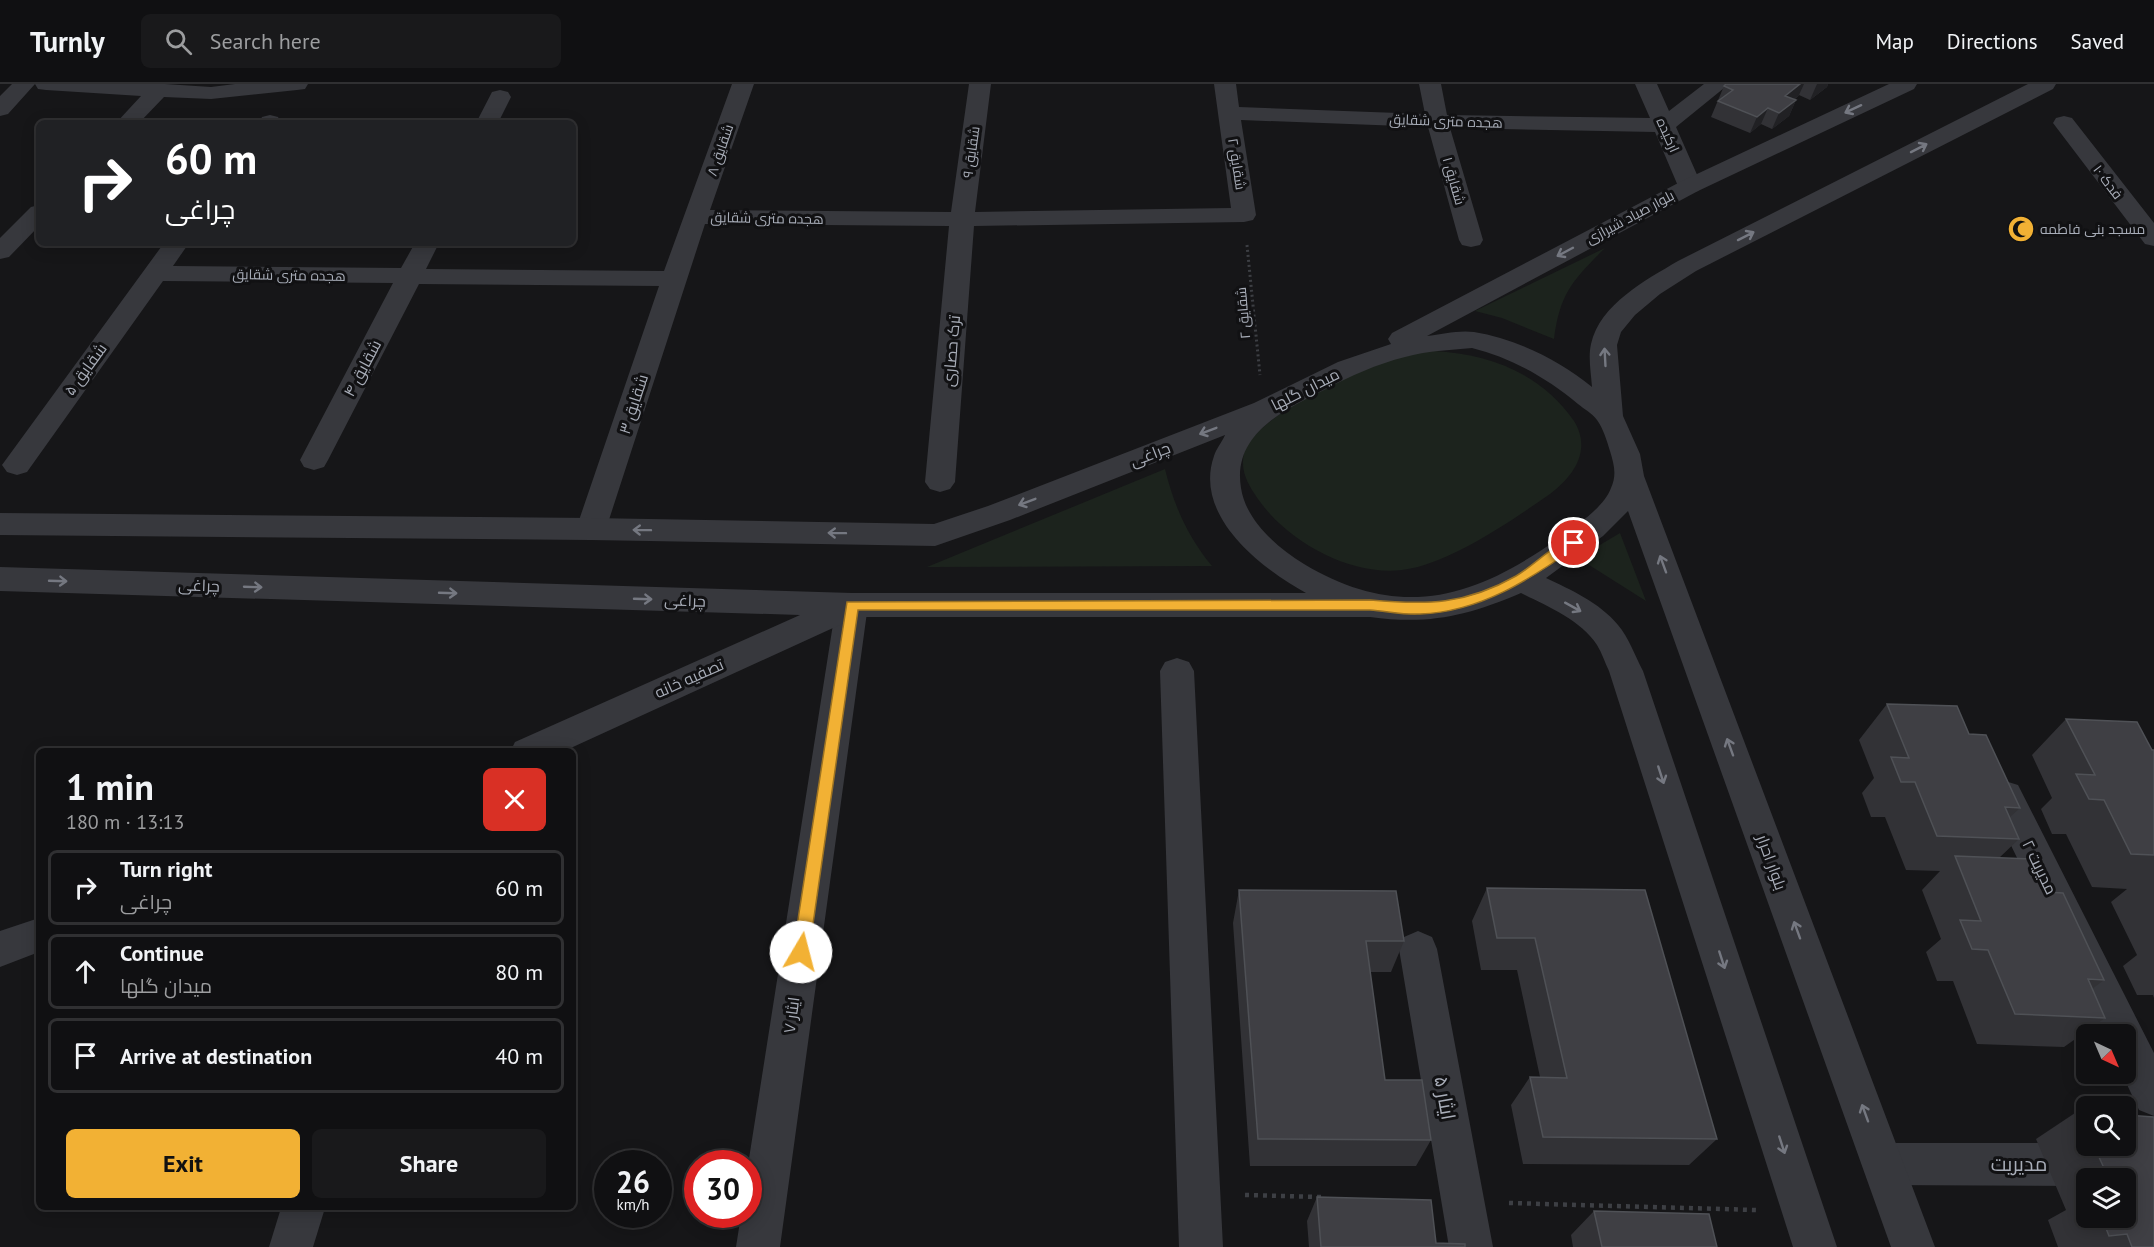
<!DOCTYPE html>
<meta charset="utf-8">
<style>
body{margin:0;font-family:"PT Sans",Cairo,sans-serif;background:#19191b;color:#f1f3f6;height:100vh;display:flex;flex-direction:column;font-size:22px;white-space:nowrap}
*{box-sizing:border-box;margin:0}
p{font-size:20px;color:#9c9d9f}
.icon{flex:none;width:33px;height:33px;fill:none;stroke:currentColor;stroke-width:2;stroke-linecap:round;stroke-linejoin:round}
.map{position:relative;flex:1;overflow:hidden}
.details{position:absolute;left:36px;top:664px;width:540px;height:462px;display:flex;flex-direction:column;background:#101012;border-radius:9px;box-shadow:0 3px 15px #0003,0 0 0 2px #303032}
.details>*{flex:none}
.hud{position:absolute;left:36px;top:36px;width:540px;height:126px;border-radius:9px;box-shadow:0 3px 15px #0003,0 0 0 2px #303032;background:#202124;color:#fff;overflow:hidden}
.needle{width:39px;rotate:136deg}
.buttons{position:absolute;left:2076px;top:940px;display:grid;gap:12px}
.buttons a{display:grid;place-items:center;width:60px;height:60px;border-radius:9px;background:#101012;box-shadow:0 3px 15px #0003,0 0 0 2px #303032;font-size:30px}
.speed{position:absolute;left:594px;top:1066px;display:flex;gap:12px;font-size:30px;font-weight:700;text-align:center}
.speed>*{display:grid;place-content:center;width:78px;height:78px;border-radius:50%;background:#101012;box-shadow:0 3px 15px #0003,0 0 0 2px #303032;line-height:1}
.speed small{font-size:15px;font-weight:400}
.speed .limit{border:9px solid #d22;background:#fff;color:#111}
.pin{position:absolute;display:grid;place-items:center;width:51px;height:51px;color:#fff;margin:-26px;border:3px solid #fff;border-radius:50%;box-shadow:0 2px 6px #0007}
.me{position:absolute;width:66px;margin:-33px;rotate:8deg;stroke-linejoin:round;filter:drop-shadow(0 0 4px #0008)}
.turn{display:flex;align-items:center;gap:21px;height:126px;padding:0 30px;font-size:27px}
.turn .icon{width:78px;height:78px;stroke-width:2.5}
.turn b{display:block;font-size:42px;line-height:51px}
.round{display:grid;place-items:center;flex:none;width:63px;height:63px;border-radius:9px;background:#19191b}
.head{display:flex;align-items:center;justify-content:space-between;height:102px;padding:0 30px}
h1{font-size:36px;font-weight:600;line-height:45px}
.button{display:flex;gap:12px;margin-top:auto;padding:12px 30px}
.button a{flex:1;height:69px;border-radius:9px;background:#f2b134;color:#111;font-size:24px;font-weight:600;line-height:69px;text-align:center}
.button a+a{background:#19191b;color:#f1f3f6}
ul{padding:0;list-style:none}
li{display:flex;align-items:center;gap:18px;height:75px;margin:0 12px 9px;padding:0 18px;border:3px solid #303032;border-radius:9px}
li div{flex:1}
li b{display:block;font-size:22px}
li em{font-style:normal}
header{display:flex;align-items:center;gap:36px;box-sizing:border-box;height:84px;padding:0 30px;background:#101012;border-bottom:2px solid #303032}
header strong{font-size:28px}
nav{display:flex;gap:33px;margin-inline-start:auto;font-size:21px}
.search{width:420px;height:54px;background:#19191b;display:flex;align-items:center;gap:15px;box-sizing:border-box;padding:0 21px;border-radius:9px;color:#9c9d9f;font-size:22px}
.map>svg:first-child{display:block}
.green{fill:#1c231d}
.lines{fill:none;stroke-linecap:round;stroke-linejoin:round}
.path-far1{stroke:#3d3f44;stroke-width:3;stroke-dasharray:2 3;stroke-linecap:butt}
.path{stroke:#3d3f44;stroke-width:4.5;stroke-dasharray:4 5;stroke-linecap:butt}
.minor{fill:#37383d;fill-rule:evenodd}
.tertiary{fill:#37383d;fill-rule:evenodd}
.wall{fill:#323236;fill-rule:evenodd}
.shaded-wall{fill:#212124}
.building{fill:#3f3f44;stroke:#4f5156;stroke-width:1.5}
.oneway{stroke:#757881}
.route{fill:#f2b134;stroke:#9d7322;stroke-width:1.5}
.labels{text-anchor:middle;stroke-width:6;stroke-linejoin:round;paint-order:stroke}
.far-street-label{font-size:14px;fill:#a8adb8;stroke:#111113}
.far-poi-label{font-size:14px;fill:#a8adb8;stroke:#111113;text-anchor:start}
.street-label{font-size:16px;fill:#a8adb8;stroke:#111113}
.near-street-label{font-size:20px;fill:#a8adb8;stroke:#111113}
</style>
<header>
<strong>Turnly</strong>
<div class="search"><svg class="icon" aria-label="search" viewBox="0 0 24 24"><circle cx="10" cy="10" r="6"/><path d="M15 15l6 6"/></svg>Search here</div>
<nav><a>Map</a><a>Directions</a><a>Saved</a></nav>
</header>
<div class="map">
<svg width="2154" height="1163" viewBox="0 0 2154 1163">
<rect width="100%" height="100%" fill="#161618"/>
<path class="green" d="M 1605,164 C 1573,196 1560,209 1554,255 L 1502,234 L 1475,227 Z
M 1434,267 C 1489,270 1541,289 1574,337 C 1592,366 1574,392 1550,410 C 1511,437 1449,480 1402,486 C 1349,492 1287,457 1258,415 C 1248,401 1240,387 1244,369 C 1251,335 1356,286 1389,275 C 1403,270 1419,269 1434,267 Z
M 1165,385 C 1174,422 1188,453 1212,482 L 927,483 Z
M 1620,449 L 1646,517 L 1578,474 Z"/>
<g class="lines">
<path class="path-far1" d="M 1247,161 L 1260,291"/>
<path class="path" d="M 1245,1111 L 1321,1113
M 1509,1119 L 1756,1126"/>
<path class="minor" d="M 12,0 L 35,0 L 8,30 L 0,32 L 0,12 Z
M 35,0 L 165,0 L 211,3 L 235,0 L 308,0 L 305,5 L 297,6 L 211,15 L 164,13 L 139,39 L 116,39 L 141,12 L 46,6 L 38,5 Z
M 732,0 L 754,0 L 710,126 L 951,128 L 969,0 L 991,0 L 975,128 L 1231,124 L 1214,0 L 1236,0 L 1239,23 L 1425,30 L 1419,0 L 1441,0 L 1447,31 L 1650,34 L 1635,0 L 1657,0 L 1669,27 L 1704,0 L 1729,0 L 1676,43 L 1702,102 L 1698,107 L 1690,109 L 1682,107 L 1678,102 L 1655,48 L 1450,44 L 1483,156 L 1480,161 L 1471,163 L 1462,161 L 1459,156 L 1428,43 L 1241,36 L 1256,131 L 1253,136 L 1244,138 L 974,142 L 955,398 L 950,405 L 940,408 L 930,405 L 925,398 L 949,142 L 705,140 L 606,445 L 602,453 L 591,456 L 580,453 L 576,445 L 659,202 L 419,200 L 328,376 L 324,383 L 314,386 L 304,383 L 300,376 L 393,199 L 163,197 L 27,388 L 17,391 L 7,388 L 2,381 L 164,159 L 189,159 L 173,182 L 401,184 L 415,159 L 439,159 L 426,185 L 664,187 Z
M 500,6 L 508,8 L 511,13 L 498,39 L 476,39 L 492,8 Z
M 270,31 L 278,33 L 281,39 L 259,39 L 262,33 Z
M 2064,32 L 2072,34 L 2154,139 L 2154,162 L 2145,160 L 2053,39 L 2056,34 Z
M 39,121 L 39,142 L 9,173 L 0,175 L 0,154 L 31,123 Z
M 852,509 L 863,513 L 868,521 L 780,1163 L 736,1163 L 741,1131 L 748,1131 L 748,1081 L 836,521 L 841,513 Z
M 1177,574 L 1189,578 L 1194,587 L 1223,1163 L 1179,1163 L 1160,587 L 1165,578 Z
M 2005,697 L 2018,701 L 2154,969 L 2154,1032 L 2139,1026 L 2122,990 L 2126,990 L 2126,951 L 2103,951 L 1987,712 L 1992,701 Z
M 1418,847 L 1432,853 L 1437,865 L 1493,1163 L 1449,1163 L 1399,865 L 1404,853 Z
M 1883,1059 L 2086,1059 L 2086,1062 L 2154,1060 L 2154,1102 L 2126,1102 L 2126,1095 L 2086,1095 L 2086,1102 L 1883,1101 L 1868,1095 L 1862,1080 L 1868,1065 Z
M 281,1124 L 325,1124 L 313,1163 L 269,1163 Z"/>
<path class="tertiary" d="M 1889,0 L 1917,0 L 1914,5 L 1698,107 L 1427,252 C 1442,250 1459,246 1474,248 C 1516,255 1559,276 1592,303 C 1591,289 1588,273 1591,260 C 1600,220 1646,196 1678,177 L 2028,0 L 2056,0 L 2053,5 L 1696,187 L 1660,210 L 1635,231 L 1621,248 L 1617,261 L 1623,332 L 1640,370 L 1644,392 L 1935,1163 L 1891,1163 L 1628,427 L 1603,452 L 1546,494 C 1571,506 1599,518 1618,541 C 1629,554 1635,572 1643,587 L 1837,1163 L 1793,1163 L 1609,587 C 1605,579 1602,569 1597,561 C 1581,536 1547,522 1521,509 C 1467,532 1429,541 1370,533 L 857,533 L 562,668 L 510,668 L 515,658 L 800,531 L 0,507 L 0,483 L 852,509 L 1306,509 C 1261,484 1193,432 1214,372 C 1216,365 1222,358 1225,351 L 1010,436 L 935,462 L 591,456 L 0,451 L 0,429 L 591,434 L 934,440 L 988,422 L 1254,319 L 1338,278 L 1391,260 L 1388,255 L 1392,249 L 1682,97 ZM 1472,264 C 1512,274 1547,294 1578,320 C 1584,325 1592,329 1597,336 C 1603,344 1607,357 1610,367 C 1614,380 1617,391 1611,404 C 1603,425 1576,441 1559,454 C 1474,515 1399,537 1304,480 C 1277,463 1246,437 1241,404 C 1232,350 1284,326 1324,306 C 1350,292 1377,280 1405,273 C 1427,267 1449,266 1472,264 Z
M 39,834 L 39,868 L 0,883 L 0,847 Z"/>
</g>
<path class="wall" d="M 1726,0 L 1828,0 L 1827,3 L 1810,16 L 1799,11 L 1795,15 L 1796,16 L 1789,32 L 1772,45 L 1761,40 L 1750,49 L 1711,33 L 1724,2 Z
M 1887,620 L 1969,650 L 2020,724 L 2010,733 L 2019,755 L 1999,774 L 2045,808 L 2104,896 L 2092,905 L 2105,934 L 2064,963 L 1977,960 L 1953,897 L 1937,897 L 1926,868 L 1941,855 L 1922,806 L 1940,787 L 1906,786 L 1885,733 L 1871,733 L 1862,709 L 1874,694 L 1859,656 Z
M 2066,635 L 2154,666 L 2154,914 L 2153,911 L 2137,911 L 2123,882 L 2137,871 L 2111,818 L 2127,805 L 2092,803 L 2066,750 L 2052,750 L 2041,725 L 2052,714 L 2032,671 Z
M 1487,804 L 1645,806 L 1717,1055 L 1689,1081 L 1523,1080 L 1511,1021 L 1530,993 L 1540,993 L 1517,886 L 1481,886 L 1472,837 Z
M 1239,806 L 1404,857 L 1391,888 L 1370,888 L 1385,996 L 1431,1056 L 1416,1082 L 1250,1082 L 1233,839 Z
M 2078,1027 L 2086,1028 L 2086,1062 L 2126,1062 L 2154,1163 L 2058,1163 L 2048,1136 L 2066,1126 L 2036,1055 ZM 2086,1095 L 2126,1095 L 2126,1134 L 2086,1134 Z
M 1317,1113 L 1436,1159 L 1465,1163 L 1309,1163 L 1307,1137 Z
M 1594,1127 L 1717,1163 L 1573,1163 L 1571,1151 Z"/>
<path class="shaded-wall" d="M 1800,0 L 1804,0 L 1799,11 L 1778,28 L 1785,12 Z
M 1817,0 L 1828,0 L 1827,3 L 1810,16 Z
M 1796,16 L 1789,32 L 1772,45 L 1779,29 Z
M 1768,24 L 1761,40 L 1750,49 L 1757,33 Z"/>
<path class="building" d="M 1726,0 L 1800,0 L 1785,12 L 1796,16 L 1779,29 L 1768,24 L 1757,33 L 1718,17 L 1733,6 L 1724,2 Z
M 1887,620 L 1957,622 L 1969,650 L 1986,651 L 2020,724 L 2005,723 L 2019,755 L 1937,752 L 1915,698 L 1901,698 L 1891,673 L 1909,674 Z
M 2066,635 L 2137,638 L 2152,666 L 2154,666 L 2154,771 L 2131,770 L 2104,716 L 2089,715 L 2076,690 L 2095,691 Z
M 1955,772 L 2031,775 L 2045,808 L 2063,809 L 2104,896 L 2088,895 L 2105,934 L 2015,930 L 1988,866 L 1972,865 L 1960,836 L 1981,837 Z
M 1487,804 L 1645,806 L 1717,1055 L 1543,1053 L 1530,993 L 1567,994 L 1535,854 L 1497,854 Z
M 1239,806 L 1396,807 L 1404,857 L 1366,857 L 1385,996 L 1422,996 L 1431,1056 L 1258,1055 Z
M 2078,1027 L 2086,1028 L 2086,1046 Z
M 2126,1031 L 2154,1033 L 2154,1163 L 2132,1163 L 2127,1150 L 2109,1152 L 2102,1134 L 2126,1134 L 2126,1095 L 2109,1095 L 2094,1062 L 2126,1062 Z
M 1317,1113 L 1431,1116 L 1436,1159 L 1465,1160 L 1465,1163 L 1321,1163 Z
M 1594,1127 L 1709,1130 L 1717,1163 L 1602,1163 Z"/>
<defs><path id="oneway-shaft" d="M-6 0H5M1.5-3L5.5 0L1.5 3" fill="none" stroke-width="1.6" stroke-linecap="round" stroke-linejoin="round" transform="scale(1.5)"/></defs>
<g class="oneway">
<use href="#oneway-shaft" transform="translate(1853 25) rotate(155)"/>
<use href="#oneway-shaft" transform="translate(1919 64) rotate(-27)"/>
<use href="#oneway-shaft" transform="translate(1746 152) rotate(-27)"/>
<use href="#oneway-shaft" transform="translate(1565 168) rotate(152)"/>
<use href="#oneway-shaft" transform="translate(1605 273) rotate(-93)"/>
<use href="#oneway-shaft" transform="translate(1208 347) rotate(159)"/>
<use href="#oneway-shaft" transform="translate(1027 418) rotate(159)"/>
<use href="#oneway-shaft" transform="translate(642 446) rotate(-179)"/>
<use href="#oneway-shaft" transform="translate(837 449) rotate(-179)"/>
<use href="#oneway-shaft" transform="translate(1663 480) rotate(-110)"/>
<use href="#oneway-shaft" transform="translate(58 497) rotate(2)"/>
<use href="#oneway-shaft" transform="translate(253 503) rotate(2)"/>
<use href="#oneway-shaft" transform="translate(448 509) rotate(2)"/>
<use href="#oneway-shaft" transform="translate(643 515) rotate(2)"/>
<use href="#oneway-shaft" transform="translate(1573 523) rotate(29)"/>
<use href="#oneway-shaft" transform="translate(1730 663) rotate(-110)"/>
<use href="#oneway-shaft" transform="translate(1661 691) rotate(72)"/>
<use href="#oneway-shaft" transform="translate(1797 846) rotate(-110)"/>
<use href="#oneway-shaft" transform="translate(1722 876) rotate(72)"/>
<use href="#oneway-shaft" transform="translate(1865 1029) rotate(-110)"/>
<use href="#oneway-shaft" transform="translate(1782 1061) rotate(72)"/>
</g>
<path class="route" d="M 1574,454 L 1578,455 L 1580,459 L 1578,462 C 1530,495 1481,528 1420,530 C 1404,531 1386,527 1370,526 L 858,526 L 809,868 L 806,874 L 801,876 L 795,874 L 793,868 L 847,518 L 1370,516 C 1427,521 1465,521 1516,492 C 1535,481 1553,460 1574,454 Z"/>
<defs>
<symbol id="mosque-disc" viewBox="-11 -11 22 22"><circle r="9.5" fill="#f2b134" stroke="#111113"/><path d="M3.5-4.9A6 6 0 1 0 3.5 4.9A5 5 0 1 1 3.5-4.9Z" fill="#111"/></symbol>
</defs>
<g fill-rule="evenodd">
<use href="#mosque-disc" x="2006" y="130" width="30" height="30"/>
</g>
<g class="labels">
<g class="far-street-label">
<text transform="translate(1446 37) rotate(2)" y="5">هجده متری شقایق</text>
<text transform="translate(1668 51) rotate(66)" y="5">ارکیده</text>
<text transform="translate(720 66) rotate(-71)" y="5">شقایق ۸</text>
<text transform="translate(971 68) rotate(-82)" y="5">شقایق ۹</text>
<text transform="translate(1237 80) rotate(81)" y="5">۲ شقایق</text>
<text transform="translate(1454 97) rotate(74)" y="5">شقایق ۱</text>
<text transform="translate(2108 98) rotate(53)" y="5">فدک ۱۰</text>
<text transform="translate(1630 133) rotate(-28)" y="5">بلوار صیاد شیرازی</text>
<text transform="translate(767 134) rotate(1)" y="5">هجده متری شقایق</text>
<text transform="translate(289 191) rotate(1)" y="5">هجده متری شقایق</text>
<text transform="translate(1243 229) rotate(-95)" y="5">شقایق ۲</text>
</g>
<g class="far-poi-label">
<text x="2040" y="150">مسجد بنی فاطمه</text>
</g>
<g class="street-label">
<text transform="translate(951 267) rotate(-85)" y="6">ترک حصاری</text>
<text transform="translate(362 284) rotate(-62)" y="6">شقایق ۴</text>
<text transform="translate(85 285) rotate(-54)" y="6">شقایق ۵</text>
<text transform="translate(1305 305) rotate(-27)" y="6">میدان گلها</text>
<text transform="translate(633 320) rotate(-72)" y="6">شقایق ۳</text>
<text transform="translate(1150 370) rotate(-21)" y="6">چراغی</text>
<text transform="translate(199 501) rotate(2)" y="6">چراغی</text>
<text transform="translate(685 516) rotate(2)" y="6">چراغی</text>
<text transform="translate(689 594) rotate(-24)" y="6">تصفیه خانه</text>
<text transform="translate(1772 778) rotate(70)" y="6">بلوار احرار</text>
<text transform="translate(2040 783) rotate(64)" y="6">مدیریت ۲</text>
<text transform="translate(791 931) rotate(-82)" y="6">ایثار ۷</text>
</g>
<g class="near-street-label">
<text transform="translate(1445 1014) rotate(80)" y="7">ایثار ۵</text>
<text x="2019" y="1087">مدیریت</text>
</g>
</g>
</svg>
<div class="buttons">
<a><svg class="needle" viewBox="-14 -14 28 28"><path d="M0-13l5 13h-10z" fill="#e53935"/><path d="M0 13l5-13h-10z" fill="#9c9d9f"/></svg></a>
<a><svg class="icon" aria-label="search" viewBox="0 0 24 24"><circle cx="10" cy="10" r="6"/><path d="M15 15l6 6"/></svg></a>
<a><svg class="icon" aria-label="layers" viewBox="0 0 24 24"><path d="M12 4l9 5-9 5-9-5zM3 14l9 5 9-5"/></svg></a>
</div>
<div class="speed"><div>26<small>km/h</small></div><div class="limit">30</div></div>
<div class="pin" style="left:1574px;top:459px;background:#d93025"><svg class="icon" aria-label="arrive" viewBox="0 0 24 24"><path d="M6 21V4h12l-3 4 3 4H6"/></svg></div>
<svg class="me" style="left:801px;top:868px" viewBox="-20 -20 40 40"><circle r="19" fill="#fff"/><path d="M0-13L10 11 0 6-10 11z" fill="#f2b134"/></svg>
<div class="hud">
<div class="turn"><svg class="icon" aria-label="right" viewBox="0 0 24 24"><path d="M7 20v-9h11M14 6l5 5-5 5"/></svg><div><b>60 m</b>چراغی</div></div>
</div>
<section class="details">
<div class="head"><div><h1>1 min</h1><p>180 m · 13:13</p></div><a class="round" style="background:#d93025;color:#fff"><svg class="icon" aria-label="close" viewBox="0 0 24 24"><path d="M6 6l12 12M18 6L6 18"/></svg></a></div>
<ul>
<li><svg class="icon" aria-label="right" viewBox="0 0 24 24"><path d="M7 20v-9h11M14 6l5 5-5 5"/></svg><div><b>Turn right</b><p>چراغی</p></div><em>60 m</em></li>
<li><svg class="icon" aria-label="ahead" viewBox="0 0 24 24"><path d="M12 20V5M6 11l6-6 6 6"/></svg><div><b>Continue</b><p>میدان گلها</p></div><em>80 m</em></li>
<li><svg class="icon" aria-label="arrive" viewBox="0 0 24 24"><path d="M6 21V4h12l-3 4 3 4H6"/></svg><div><b>Arrive at destination</b></div><em>40 m</em></li>
</ul>
<div class="button"><a>Exit</a><a>Share</a></div>
</section>
</div>
